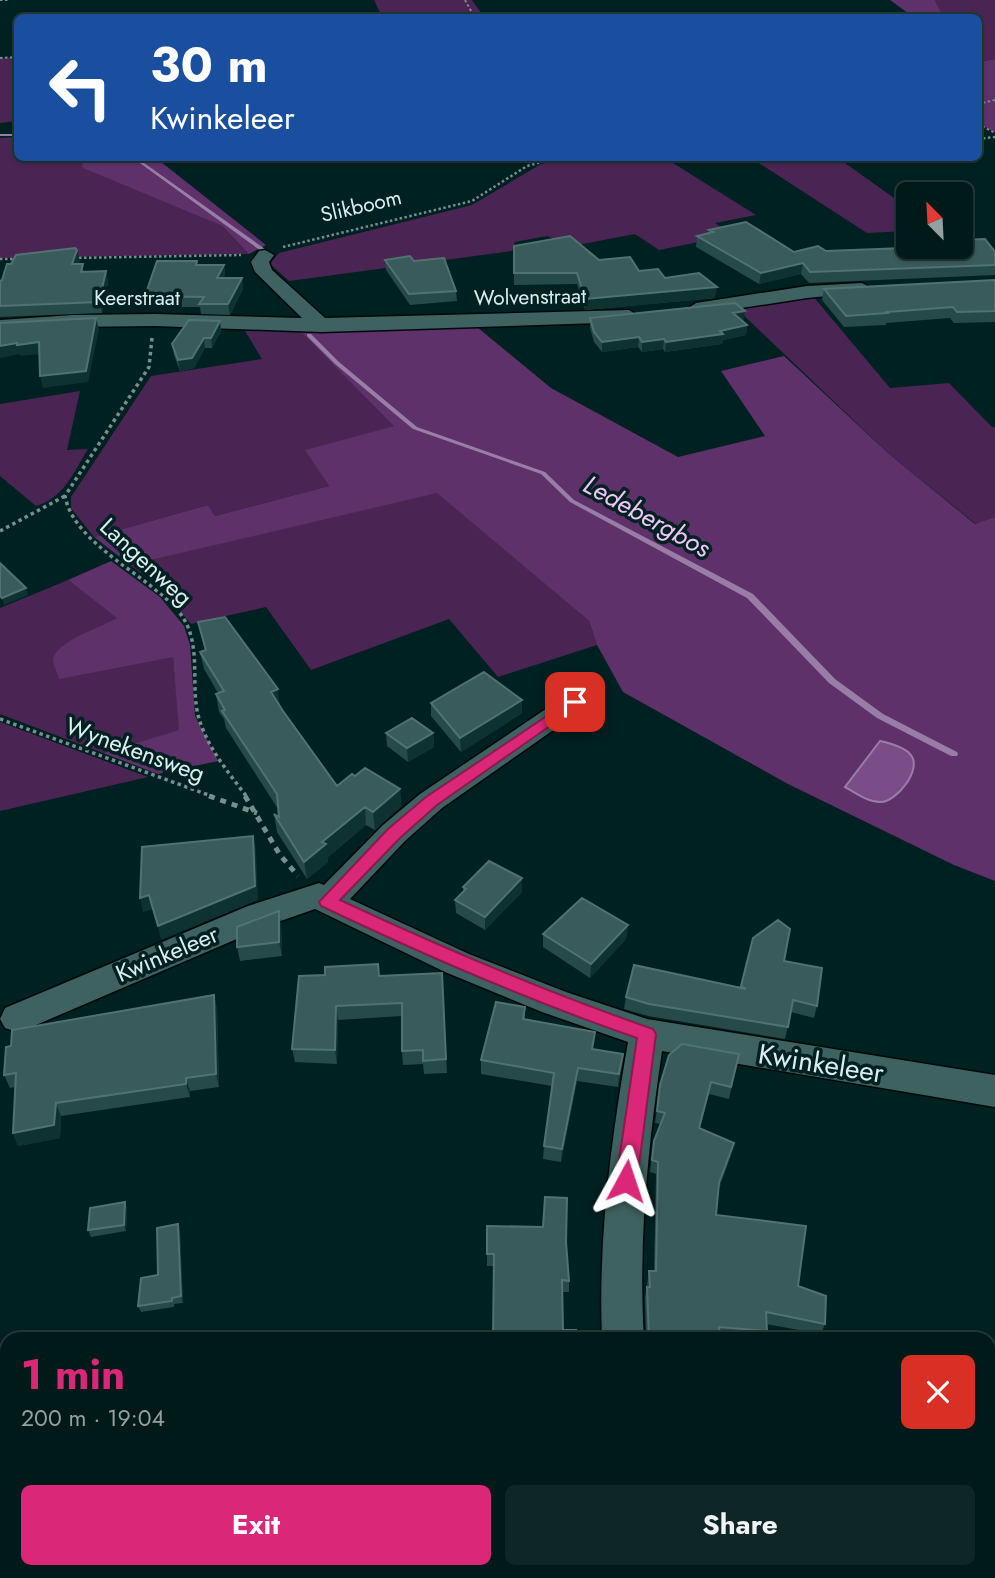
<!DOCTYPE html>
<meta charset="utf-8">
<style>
body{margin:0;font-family:Jost,sans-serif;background:#0e2626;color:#f1f3f6;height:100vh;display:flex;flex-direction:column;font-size:26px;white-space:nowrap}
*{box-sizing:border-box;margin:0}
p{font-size:23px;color:#95a0a2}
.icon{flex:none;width:38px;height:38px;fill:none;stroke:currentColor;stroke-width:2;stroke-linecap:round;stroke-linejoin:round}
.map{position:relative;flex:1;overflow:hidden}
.sheet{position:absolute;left:0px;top:1332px;width:996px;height:247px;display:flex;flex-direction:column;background:#001919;border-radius:21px 21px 0 0;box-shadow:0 2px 5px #0004,0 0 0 2px #223838}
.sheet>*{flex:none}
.top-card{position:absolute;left:14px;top:14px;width:968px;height:147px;border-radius:10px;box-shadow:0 2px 5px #0004,0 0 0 2px #223838;background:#1a4fa0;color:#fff;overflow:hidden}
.needle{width:46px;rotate:336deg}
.controls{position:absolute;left:896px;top:182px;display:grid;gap:14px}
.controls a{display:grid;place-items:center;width:77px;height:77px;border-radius:10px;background:#001919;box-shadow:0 2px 5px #0004,0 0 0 2px #223838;font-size:35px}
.pin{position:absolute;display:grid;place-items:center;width:60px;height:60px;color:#fff;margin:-30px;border-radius:14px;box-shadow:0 4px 10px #0006}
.me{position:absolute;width:77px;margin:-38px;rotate:5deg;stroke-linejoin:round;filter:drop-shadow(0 0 5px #0008)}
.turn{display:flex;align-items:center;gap:24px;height:147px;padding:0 21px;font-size:32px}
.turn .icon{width:91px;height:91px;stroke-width:2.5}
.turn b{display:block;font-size:49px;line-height:60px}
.round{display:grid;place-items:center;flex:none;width:74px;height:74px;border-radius:10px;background:#0e2626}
.headline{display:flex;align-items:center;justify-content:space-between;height:119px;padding:0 21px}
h1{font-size:42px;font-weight:700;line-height:52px;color:#db2777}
.action{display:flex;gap:14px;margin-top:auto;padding:14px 21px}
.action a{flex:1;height:80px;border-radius:10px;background:#db2777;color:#fff;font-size:28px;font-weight:700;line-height:80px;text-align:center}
.action a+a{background:#0e2626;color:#f1f3f6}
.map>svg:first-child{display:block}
.green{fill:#4a2554}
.forest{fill:#5e316a}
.water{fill:#7b4d88;stroke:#987da7;stroke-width:2}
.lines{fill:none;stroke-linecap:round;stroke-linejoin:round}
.stream{fill:#987da7;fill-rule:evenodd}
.minor-casing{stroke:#00090a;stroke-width:3}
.path-far3{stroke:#758f8f;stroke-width:2;stroke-dasharray:2.5 2.5;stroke-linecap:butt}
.path-far2{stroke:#758f8f;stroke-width:2.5;stroke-dasharray:2.5 2.5;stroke-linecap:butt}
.path-far1{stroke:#758f8f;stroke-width:3.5;stroke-dasharray:3.5 3.5;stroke-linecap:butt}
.path{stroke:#758f8f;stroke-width:5;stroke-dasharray:6 6;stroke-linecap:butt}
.minor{fill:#3e6261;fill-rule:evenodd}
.wall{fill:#264949}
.shaded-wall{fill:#0e3232}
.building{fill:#395b5b;stroke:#527272;stroke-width:2}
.route{fill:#db2777;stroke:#8e194d;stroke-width:2}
.labels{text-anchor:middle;stroke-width:7;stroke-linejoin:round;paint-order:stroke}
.far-street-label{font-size:21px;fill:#dbeeee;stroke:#002121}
.street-label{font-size:24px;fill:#dbeeee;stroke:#002121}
.water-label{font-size:26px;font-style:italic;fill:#eec6f9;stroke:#002121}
.near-street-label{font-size:28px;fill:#dbeeee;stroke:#002121}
</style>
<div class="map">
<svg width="995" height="1578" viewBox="0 0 995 1578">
<rect width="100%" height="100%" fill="#002121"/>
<path class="green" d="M 374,0 L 472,0 L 484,17 L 382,17 Z
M 935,0 L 995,0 L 995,59 L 978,62 L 978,18 L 943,17 Z
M 17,57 L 17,121 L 0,123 L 0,58 Z
M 17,137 L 18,158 L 81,158 L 84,168 L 222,226 L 249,254 L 0,258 L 0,138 Z
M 570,158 L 665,158 L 756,215 L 715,223 L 733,235 L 659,250 L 635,234 L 572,246 L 547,236 L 515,242 L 512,251 L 289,281 L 270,264 L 279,253 L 472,205 L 541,164 Z
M 751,158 L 838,158 L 908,208 L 908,220 L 901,220 L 907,231 L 867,233 Z
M 812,295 L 890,388 L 949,383 L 992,427 L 995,427 L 995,517 L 976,524 L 889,454 L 737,309 Z
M 242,326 L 300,331 L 395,426 L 306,450 L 329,486 L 215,516 L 208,505 L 94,537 L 71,508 L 71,497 L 151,376 L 262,359 Z
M 80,391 L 67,450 L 88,449 C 73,473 64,498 36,506 L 0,476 L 0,404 Z
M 437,492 L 589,621 L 597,645 L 498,677 L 449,619 L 311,670 L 266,607 L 191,624 L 162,589 L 130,565 Z
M 68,580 L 118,618 L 83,634 L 173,657 L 180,730 L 103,753 L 0,714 L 0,608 Z
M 0,722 L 148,777 L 0,811 Z"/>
<path class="forest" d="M 890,0 L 935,0 L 943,17 L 913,17 Z
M 995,59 L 995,132 L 994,132 L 978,123 L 978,62 Z
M 81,158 L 156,158 L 266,245 L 249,254 L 222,226 L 83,168 Z
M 471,322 L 551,388 L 678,457 L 765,436 L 721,371 L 784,356 L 889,454 L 975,524 L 995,517 L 995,881 L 954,865 L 788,784 L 623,692 L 597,645 L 589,621 L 437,493 L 130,565 L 94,537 L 208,505 L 215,516 L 329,486 L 305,450 L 394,426 L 300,331 Z
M 111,561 L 160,597 L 184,626 L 190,645 L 195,716 L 218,761 L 158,774 L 103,753 L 179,730 L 173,657 L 59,679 C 58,674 54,667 53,662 C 51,643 103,626 117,618 L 68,580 Z"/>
<path class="water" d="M 880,741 C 889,743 904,747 910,754 C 924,768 896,803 880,802 C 867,802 856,793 845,787 Z"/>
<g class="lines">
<path class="stream" d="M 0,134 L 18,134 L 18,136 L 0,136 Z
M 133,158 L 137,158 L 265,249 L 265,251 L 261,251 Z
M 307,334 L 311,334 L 339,362 L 417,427 L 545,472 L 574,500 L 753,594 L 835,679 L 883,714 L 957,752 L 958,754 L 957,756 L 951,756 L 877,718 L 829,683 L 747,598 L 570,502 L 541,474 L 413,429 L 335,364 L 307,336 Z"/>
<defs>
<path id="minor" d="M 265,250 L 274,255 L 269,262 L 272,270 L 325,318 L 629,310 L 638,316 L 629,322 L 322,332 L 155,326 L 73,327 L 0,332 L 0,320 L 73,315 L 155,314 L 302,318 L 255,272 L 251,262 L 259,251 Z
M 862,283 L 871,288 L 868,292 L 807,298 L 696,315 L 687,309 L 696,303 L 807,286 Z
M 575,693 L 585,696 L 589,702 L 585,708 L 442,808 L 405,841 L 350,899 L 469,954 L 566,992 L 647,1019 L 995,1075 L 995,1107 L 662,1051 C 648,1147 638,1242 644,1339 L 602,1339 C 598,1238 611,1141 628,1042 L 542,1012 L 445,972 L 315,909 L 272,924 L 29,1028 L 17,1032 L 5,1028 L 0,1019 L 5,1008 L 248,906 L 319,883 L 324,885 L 383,825 L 420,794 L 565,696 Z
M 629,1572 L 677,1572 L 678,1578 L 630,1578 Z"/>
</defs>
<use href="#minor" class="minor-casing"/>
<path class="path-far3" d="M 0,0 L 8,0
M 465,0 L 475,18
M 0,58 L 18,57
M 978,104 L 995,100
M 978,124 L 995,133"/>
<path class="path-far2" d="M 978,139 L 995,137
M 283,247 L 472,201 L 527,166 L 556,158
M 74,258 L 241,255
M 0,259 L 20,259"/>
<path class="path-far1" d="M 152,338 L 149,367 L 65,496 C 74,545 149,575 179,612 C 203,642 190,681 198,715 C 206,746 228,772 247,797
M 0,531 L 65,496
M 0,719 L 214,797"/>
<path class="path" d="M 209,796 L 257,813
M 245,796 L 280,855 L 298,876"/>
<use href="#minor" class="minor"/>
</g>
<path class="wall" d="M 709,230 L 794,252 L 826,251 L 995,252 L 995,275 L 809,283 L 801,274 L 759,284 L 696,247 L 697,236 L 708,233 Z
M 514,246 L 599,260 L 665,278 L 715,298 L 585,310 L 577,284 L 514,285 Z
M 385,260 L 414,261 L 456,291 L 457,301 L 410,305 L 386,270 Z
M 80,261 L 78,264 L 85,272 L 106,271 L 108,282 L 102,313 L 0,317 L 0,281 Z
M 198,265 L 224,265 L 225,275 L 223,278 L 242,278 L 243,289 L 230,315 L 201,314 L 200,307 L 147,307 L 145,296 Z
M 995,280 L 995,322 L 954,323 L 950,318 L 886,323 L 886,325 L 844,327 L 822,300 L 824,289 Z
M 590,318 L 744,320 L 742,321 L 747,325 L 746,335 L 723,340 L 722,344 L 665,352 L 663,349 L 642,352 L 638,347 L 602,352 L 594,342 L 590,328 Z
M 220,321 L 221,331 L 212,348 L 205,348 L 194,368 L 180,371 L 174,355 L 172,344 Z
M 198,622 L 280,706 L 337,786 L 355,776 L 400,789 L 401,806 L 375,830 L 366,825 L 328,857 L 328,862 L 307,879 L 277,832 L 274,814 L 279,817 L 278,809 L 226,728 L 224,719 L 219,712 L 216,694 L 218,693 L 204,669 L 200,652 L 205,651 Z
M 431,703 L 522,713 L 461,752 L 431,716 Z
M 386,733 L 433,733 L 434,747 L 408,762 L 387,746 Z
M 522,878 L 522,892 L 485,930 L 456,913 L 455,900 L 463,892 L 463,887 Z
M 281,924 L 282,956 L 240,961 L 237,947 Z
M 628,925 L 626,939 L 590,978 L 543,947 L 543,934 Z
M 753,938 L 784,961 L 817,1006 L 814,1018 L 791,1012 L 785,1039 L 648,1016 L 624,1009 L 626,997 L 740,988 Z
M 442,973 L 447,1073 L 424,1074 L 423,1064 L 403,1065 L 402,1051 L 402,1016 L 338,1020 L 337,1064 L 295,1062 L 292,1049 L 299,976 L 380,976 Z
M 525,1007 L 525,1019 L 593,1049 L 623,1054 L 618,1087 L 577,1081 L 561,1162 L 543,1159 L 544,1146 L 552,1086 L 481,1074 L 481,1060 Z
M 217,1008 L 219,1087 L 190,1091 L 190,1097 L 61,1116 L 60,1138 L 18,1146 L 13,1133 L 15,1087 L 10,1088 L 4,1075 Z
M 739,1054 L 729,1099 L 709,1094 L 700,1128 L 731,1155 L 719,1189 L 716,1215 L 798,1286 L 825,1324 L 821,1334 L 766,1324 L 767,1331 L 764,1339 L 646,1339 L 645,1298 L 649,1271 L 654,1271 L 656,1174 L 650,1172 L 654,1141 L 660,1124 L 655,1123 L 660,1085 Z
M 125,1202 L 127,1209 L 126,1231 L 91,1237 L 88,1230 Z
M 487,1226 L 566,1242 L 569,1281 L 569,1292 L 562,1292 L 563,1330 L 493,1339 L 494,1266 L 487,1266 Z
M 180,1231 L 183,1303 L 174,1304 L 174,1307 L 141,1312 L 138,1306 L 158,1275 Z
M 482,1572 L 567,1572 L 566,1578 L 483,1578 Z
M 679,1572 L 758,1572 L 756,1577 L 728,1576 L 728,1578 L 679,1578 Z
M 809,1572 L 899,1572 L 899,1578 L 815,1578 Z"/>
<path class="shaded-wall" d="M 77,250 L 80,261 L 74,275 L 72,264 Z
M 803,263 L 801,274 L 759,284 L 761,273 Z
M 224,265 L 225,275 L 218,289 L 217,278 Z
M 106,271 L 108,282 L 102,313 L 99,302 Z
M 242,278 L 243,289 L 230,315 L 228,304 Z
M 717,287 L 715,298 L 585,310 L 585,299 Z
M 745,311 L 744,320 L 732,323 L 733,313 Z
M 96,318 L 99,329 L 88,382 L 43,388 L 40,376 Z
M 220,321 L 221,331 L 212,348 L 211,338 Z
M 747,325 L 746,335 L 723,340 L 722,344 L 665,352 L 666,342 Z
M 639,337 L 638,347 L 602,352 L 602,342 Z
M 204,338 L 205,348 L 194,368 L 180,371 L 178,360 Z
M 664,339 L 663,349 L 642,352 L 642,342 Z
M 39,342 L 42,354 L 20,356 L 20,354 L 0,358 L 0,346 L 17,343 Z
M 26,588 L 28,595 L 4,605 L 2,598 Z
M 278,689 L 280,707 L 271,692 Z
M 522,700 L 522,713 L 461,752 L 460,738 Z
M 433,733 L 434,747 L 408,762 L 407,748 Z
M 400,789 L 401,806 L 375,830 L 373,812 Z
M 365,807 L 366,825 L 328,857 L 328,862 L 307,879 L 304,862 L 322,842 Z
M 253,836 L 256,849 L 258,900 L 161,940 L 158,926 Z
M 522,878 L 522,892 L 485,930 L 485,917 Z
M 149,895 L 153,909 L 143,912 L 140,898 Z
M 279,911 L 281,924 L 282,956 L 279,942 Z
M 628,925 L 626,939 L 590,978 L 591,964 Z
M 214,995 L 217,1008 L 219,1087 L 216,1074 Z
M 336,1006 L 338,1020 L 337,1064 L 335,1050 Z
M 578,1068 L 577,1081 L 561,1162 L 562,1149 Z
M 186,1078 L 190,1091 L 190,1097 L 186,1084 Z
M 56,1103 L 61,1116 L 60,1138 L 18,1146 L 13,1133 Z
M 734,1143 L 731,1155 L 717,1194 L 719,1183 Z
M 125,1202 L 127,1209 L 126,1231 L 124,1225 Z
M 178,1224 L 180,1231 L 183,1303 L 181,1296 Z"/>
<path class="building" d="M 746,222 L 794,252 L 818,246 L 826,251 L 931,247 L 961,247 L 961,240 L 985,239 L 995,252 L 995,265 L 810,272 L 803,263 L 761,273 L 697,236 L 713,232 L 709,230 Z
M 570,236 L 599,260 L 630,257 L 639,271 L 658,269 L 665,278 L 699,273 L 717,287 L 585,299 L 577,273 L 514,273 L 514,246 Z
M 75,248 L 77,250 L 72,264 L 83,264 L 81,272 L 106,271 L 99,302 L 0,306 L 0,281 L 2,280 L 7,264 L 11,264 L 16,255 Z
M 410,256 L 414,261 L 444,258 L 456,291 L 409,294 L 385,260 Z
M 157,261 L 197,261 L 196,265 L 224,265 L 217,278 L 242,278 L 228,304 L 199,304 L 204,297 L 145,296 Z
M 995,280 L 995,311 L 957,312 L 953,307 L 887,312 L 888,313 L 846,316 L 824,289 Z
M 735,303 L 745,311 L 733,313 L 747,325 L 720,331 L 723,334 L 666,342 L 664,339 L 642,342 L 639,337 L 602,342 L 594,332 L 590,318 Z
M 96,318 L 86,371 L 40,376 L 39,342 L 17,345 L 17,343 L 0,346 L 0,323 Z
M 189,320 L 220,321 L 211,338 L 204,338 L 192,358 L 178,360 L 172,344 Z
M 0,563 L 26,588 L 2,598 L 0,596 Z
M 225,617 L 278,689 L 271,692 L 283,711 L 337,786 L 352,774 L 355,776 L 365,768 L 400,789 L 373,812 L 365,807 L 322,842 L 326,844 L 304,862 L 274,814 L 279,817 L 277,794 L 222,711 L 225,710 L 216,694 L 224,691 L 200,652 L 206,650 L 198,622 Z
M 484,672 L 522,700 L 460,738 L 431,703 Z
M 412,718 L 433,733 L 407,748 L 386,733 Z
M 253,836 L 255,886 L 158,926 L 149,895 L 140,898 L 142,847 Z
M 489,861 L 522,878 L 485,917 L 455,900 L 466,889 L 463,887 Z
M 582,898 L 628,925 L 591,964 L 543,934 Z
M 279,911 L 279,942 L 237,947 L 237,927 Z
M 778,920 L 790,929 L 784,961 L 822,968 L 817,1006 L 793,1000 L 788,1027 L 649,1004 L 626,997 L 634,965 L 746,989 L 741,986 L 753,938 Z
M 378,964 L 379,976 L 442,973 L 446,1059 L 423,1061 L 423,1050 L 402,1051 L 402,1003 L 336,1006 L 335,1050 L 292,1049 L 299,976 L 325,975 L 325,967 Z
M 214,995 L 216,1074 L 186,1078 L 186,1084 L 56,1103 L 54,1125 L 13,1133 L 16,1073 L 4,1075 L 6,1047 L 11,1046 L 12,1030 Z
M 496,1002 L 525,1007 L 523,1019 L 595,1032 L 592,1049 L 623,1054 L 619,1074 L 578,1068 L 562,1149 L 544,1146 L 554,1073 L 481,1060 Z
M 682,1044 L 739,1054 L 731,1087 L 711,1082 L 699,1128 L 734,1143 L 719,1183 L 716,1215 L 806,1226 L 798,1286 L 826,1296 L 825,1324 L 766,1312 L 767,1331 L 719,1327 L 720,1339 L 649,1339 L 647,1287 L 650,1287 L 649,1271 L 656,1271 L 658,1162 L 652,1160 L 654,1141 L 665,1113 L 657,1111 L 660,1085 L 669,1055 Z
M 545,1197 L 567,1198 L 566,1242 L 569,1281 L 562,1280 L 563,1330 L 576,1330 L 576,1339 L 493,1339 L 494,1254 L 487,1254 L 487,1226 L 543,1227 Z
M 125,1202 L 124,1225 L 88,1230 L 90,1208 Z
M 178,1224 L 181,1296 L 172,1298 L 172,1301 L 138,1306 L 141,1278 L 158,1275 L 157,1228 Z
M 483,1572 L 567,1572 L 514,1578 L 504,1578 L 503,1572 L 484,1576 Z
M 823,1572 L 899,1572 L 899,1578 L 830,1578 Z"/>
<path class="route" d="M 575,697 L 583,702 L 580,705 L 437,805 L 400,838 L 340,900 C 445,949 543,991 653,1029 L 656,1034 L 637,1181 L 633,1188 L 626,1191 L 619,1188 L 616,1181 L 637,1038 C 527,1000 426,956 321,906 L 319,902 L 388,829 L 426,797 Z"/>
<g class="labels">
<g class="far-street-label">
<text transform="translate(361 206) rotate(-13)" y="7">Slikboom</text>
<text transform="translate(530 297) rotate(-1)" y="7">Wolvenstraat</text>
<text x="137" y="305">Keerstraat</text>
</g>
<g class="street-label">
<text transform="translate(146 562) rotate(43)" y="8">Langenweg</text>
<text transform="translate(135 750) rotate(20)" y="8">Wynekensweg</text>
<text transform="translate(167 954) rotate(-23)" y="8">Kwinkeleer</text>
</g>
<g class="water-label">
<text transform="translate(647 516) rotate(29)" y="9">Ledebergbos</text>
</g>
<g class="near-street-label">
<text transform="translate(821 1063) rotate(9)" y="10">Kwinkeleer</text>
</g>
</g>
</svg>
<div class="controls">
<a><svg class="needle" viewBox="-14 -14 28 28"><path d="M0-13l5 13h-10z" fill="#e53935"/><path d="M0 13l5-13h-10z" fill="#95a0a2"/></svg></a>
</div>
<div class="pin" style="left:575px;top:702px;background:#d93025"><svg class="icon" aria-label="arrive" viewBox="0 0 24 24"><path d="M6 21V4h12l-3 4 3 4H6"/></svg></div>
<svg class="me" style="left:626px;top:1181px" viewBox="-20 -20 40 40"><path d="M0-17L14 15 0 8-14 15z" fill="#db2777" stroke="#fff" stroke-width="4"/></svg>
<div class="top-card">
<div class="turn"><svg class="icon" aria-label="left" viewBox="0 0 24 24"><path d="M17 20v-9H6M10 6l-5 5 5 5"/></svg><div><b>30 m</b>Kwinkeleer</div></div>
</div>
<section class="sheet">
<div class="headline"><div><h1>1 min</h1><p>200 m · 19:04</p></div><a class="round" style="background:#d93025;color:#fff"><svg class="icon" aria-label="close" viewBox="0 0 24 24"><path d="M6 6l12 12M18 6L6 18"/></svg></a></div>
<div class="action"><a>Exit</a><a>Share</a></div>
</section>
</div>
